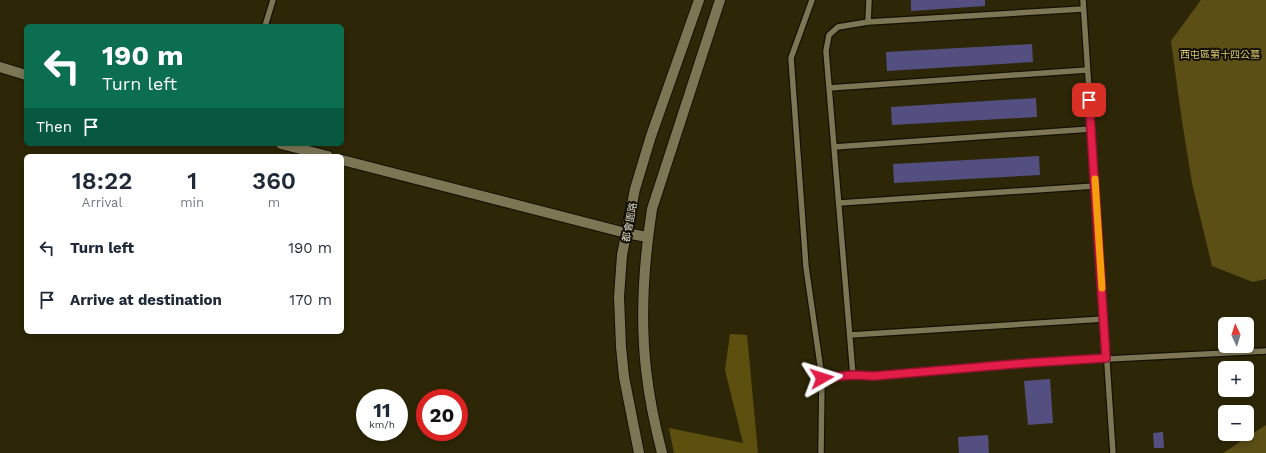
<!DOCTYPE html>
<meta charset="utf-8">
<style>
body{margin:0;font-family:"Work Sans","Noto Sans TC",sans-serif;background:#f2f2f3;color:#1f2937;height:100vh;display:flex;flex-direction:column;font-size:15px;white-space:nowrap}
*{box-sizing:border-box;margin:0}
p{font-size:13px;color:#747a83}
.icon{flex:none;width:22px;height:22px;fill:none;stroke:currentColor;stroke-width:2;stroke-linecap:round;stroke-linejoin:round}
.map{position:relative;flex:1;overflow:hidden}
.details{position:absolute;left:24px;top:154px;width:320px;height:180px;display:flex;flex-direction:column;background:#fff;border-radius:6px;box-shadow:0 2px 6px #0003}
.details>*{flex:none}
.banner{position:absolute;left:24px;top:24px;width:320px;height:122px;border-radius:6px;box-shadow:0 2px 6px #0003;background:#0b6e4f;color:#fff;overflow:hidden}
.needle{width:26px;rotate:356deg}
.controls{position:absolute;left:1218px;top:317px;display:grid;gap:8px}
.controls a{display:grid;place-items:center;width:36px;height:36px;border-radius:6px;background:#fff;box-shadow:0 2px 6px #0003;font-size:20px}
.speed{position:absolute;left:356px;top:389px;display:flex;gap:8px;font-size:20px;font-weight:700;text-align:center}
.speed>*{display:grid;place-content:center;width:52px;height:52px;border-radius:50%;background:#fff;box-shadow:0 2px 6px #0003;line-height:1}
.speed small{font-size:10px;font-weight:400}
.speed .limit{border:6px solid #d22;background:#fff;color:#111}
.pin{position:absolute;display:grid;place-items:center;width:34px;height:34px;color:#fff;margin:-17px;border-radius:8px;box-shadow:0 2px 6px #0006}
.me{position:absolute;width:44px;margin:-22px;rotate:84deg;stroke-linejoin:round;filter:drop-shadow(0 0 3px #0008)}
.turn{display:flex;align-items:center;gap:14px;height:84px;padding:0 12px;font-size:18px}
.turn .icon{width:52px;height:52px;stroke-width:2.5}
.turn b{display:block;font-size:28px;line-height:34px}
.then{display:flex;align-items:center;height:38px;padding:0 12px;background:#0003;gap:8px;font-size:15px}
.eta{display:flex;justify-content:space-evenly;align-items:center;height:68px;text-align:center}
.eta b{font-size:24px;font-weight:600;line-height:28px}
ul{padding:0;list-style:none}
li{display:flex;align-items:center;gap:12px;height:52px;padding:0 12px}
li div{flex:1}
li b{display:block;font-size:15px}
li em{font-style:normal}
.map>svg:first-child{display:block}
.green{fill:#5b4f16}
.forest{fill:#5d500f}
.building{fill:#534f81}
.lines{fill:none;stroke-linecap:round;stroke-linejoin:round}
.service-casing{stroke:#140f00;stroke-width:8}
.minor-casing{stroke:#140f00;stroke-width:12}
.tertiary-casing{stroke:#140f00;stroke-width:12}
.service{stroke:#7d7655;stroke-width:5.5}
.minor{stroke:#7d7655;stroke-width:10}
.tertiary{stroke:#7d7655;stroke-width:10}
.route-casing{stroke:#92132f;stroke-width:10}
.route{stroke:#e11d48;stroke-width:7}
.slow{stroke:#f59e0b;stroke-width:7}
.labels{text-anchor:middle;stroke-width:4;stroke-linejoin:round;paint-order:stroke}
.park-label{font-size:10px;fill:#ddc870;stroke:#131004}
.street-label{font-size:10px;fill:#dedac9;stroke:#131004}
</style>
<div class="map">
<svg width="1266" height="453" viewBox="0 0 1266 453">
<rect width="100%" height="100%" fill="#2d2707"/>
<path class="green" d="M 1201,0 L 1266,0 L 1266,279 L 1253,282 L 1212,266 L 1192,183 L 1182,121 L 1171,41 Z
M 1266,425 L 1266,453 L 1223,453 Z"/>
<path class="forest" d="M 730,334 L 747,335 L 758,453 L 674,453 L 669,428 L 743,443 L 725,370 Z"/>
<path class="building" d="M 911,0 L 985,0 L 985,6 L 911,11 Z
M 1032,44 L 1033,62 L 887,71 L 886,52 Z
M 1036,98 L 1037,117 L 892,125 L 891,107 Z
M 1039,156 L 1040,175 L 894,183 L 893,164 Z
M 1050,379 L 1053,423 L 1028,425 L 1024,381 Z
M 1163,432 L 1164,448 L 1154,448 L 1153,433 Z
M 988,435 L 989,453 L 959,453 L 958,437 Z"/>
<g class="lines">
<defs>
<path id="service" d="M 812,0 L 791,58 L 806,267 L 822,378 L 821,453
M 1083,0 L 1113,453
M 868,22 L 1083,9
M 265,26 L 273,0
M 829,88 L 1087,70
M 834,147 L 1091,129
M 839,203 L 1095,186
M 850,335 L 1104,319
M 853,375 L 826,51 L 829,35 L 838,27 L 868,22 L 869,0
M 822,378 L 853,375 L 874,375 L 1028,363 L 1266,351"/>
<path id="minor" d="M 0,67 L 26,75
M 281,144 L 328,156
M 342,160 L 626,233 L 647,237"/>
<path id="tertiary" d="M 639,453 L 624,377 L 621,347 L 619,297 L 622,255 L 635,189 L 651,136 L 699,0
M 662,453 C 655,426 649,397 646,369 C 640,316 644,261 652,209 L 720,0"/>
</defs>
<use href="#service" class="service-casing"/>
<use href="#minor" class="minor-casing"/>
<use href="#tertiary" class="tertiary-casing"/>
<use href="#service" class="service"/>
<use href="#minor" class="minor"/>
<use href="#tertiary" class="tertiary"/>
</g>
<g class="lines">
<defs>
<path id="route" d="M 822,378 L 853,375 L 874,376 L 1028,363 L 1106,358 L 1089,100"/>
</defs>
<use href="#route" class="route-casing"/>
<use href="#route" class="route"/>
<path class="slow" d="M 1095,179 L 1102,288"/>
</g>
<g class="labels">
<g class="park-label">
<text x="1220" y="58">西屯區第十四公墓</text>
</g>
<g class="street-label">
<text transform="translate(629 222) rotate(-79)" y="4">都會園路</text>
</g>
</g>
</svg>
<div class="controls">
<a><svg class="needle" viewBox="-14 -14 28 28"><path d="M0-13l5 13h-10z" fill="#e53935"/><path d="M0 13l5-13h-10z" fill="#747a83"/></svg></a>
<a>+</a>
<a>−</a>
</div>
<div class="speed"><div>11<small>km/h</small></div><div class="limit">20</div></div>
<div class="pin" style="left:1089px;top:100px;background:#d93025"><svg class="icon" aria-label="arrive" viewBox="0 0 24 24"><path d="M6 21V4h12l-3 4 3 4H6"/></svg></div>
<svg class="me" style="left:822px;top:378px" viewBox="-20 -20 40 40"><path d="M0-17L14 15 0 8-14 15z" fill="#e11d48" stroke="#fff" stroke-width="4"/></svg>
<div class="banner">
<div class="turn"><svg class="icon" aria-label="left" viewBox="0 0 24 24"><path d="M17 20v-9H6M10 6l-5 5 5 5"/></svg><div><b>190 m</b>Turn left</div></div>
<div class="then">Then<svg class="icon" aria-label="arrive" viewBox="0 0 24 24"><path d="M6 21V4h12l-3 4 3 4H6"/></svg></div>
</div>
<section class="details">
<div class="eta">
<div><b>18:22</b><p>Arrival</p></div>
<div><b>1</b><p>min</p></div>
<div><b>360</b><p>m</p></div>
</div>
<ul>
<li><svg class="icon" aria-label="left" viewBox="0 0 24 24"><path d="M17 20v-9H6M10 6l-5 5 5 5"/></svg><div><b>Turn left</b></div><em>190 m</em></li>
<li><svg class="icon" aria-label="arrive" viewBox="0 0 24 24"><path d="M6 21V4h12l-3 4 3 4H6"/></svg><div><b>Arrive at destination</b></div><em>170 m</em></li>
</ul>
</section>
</div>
